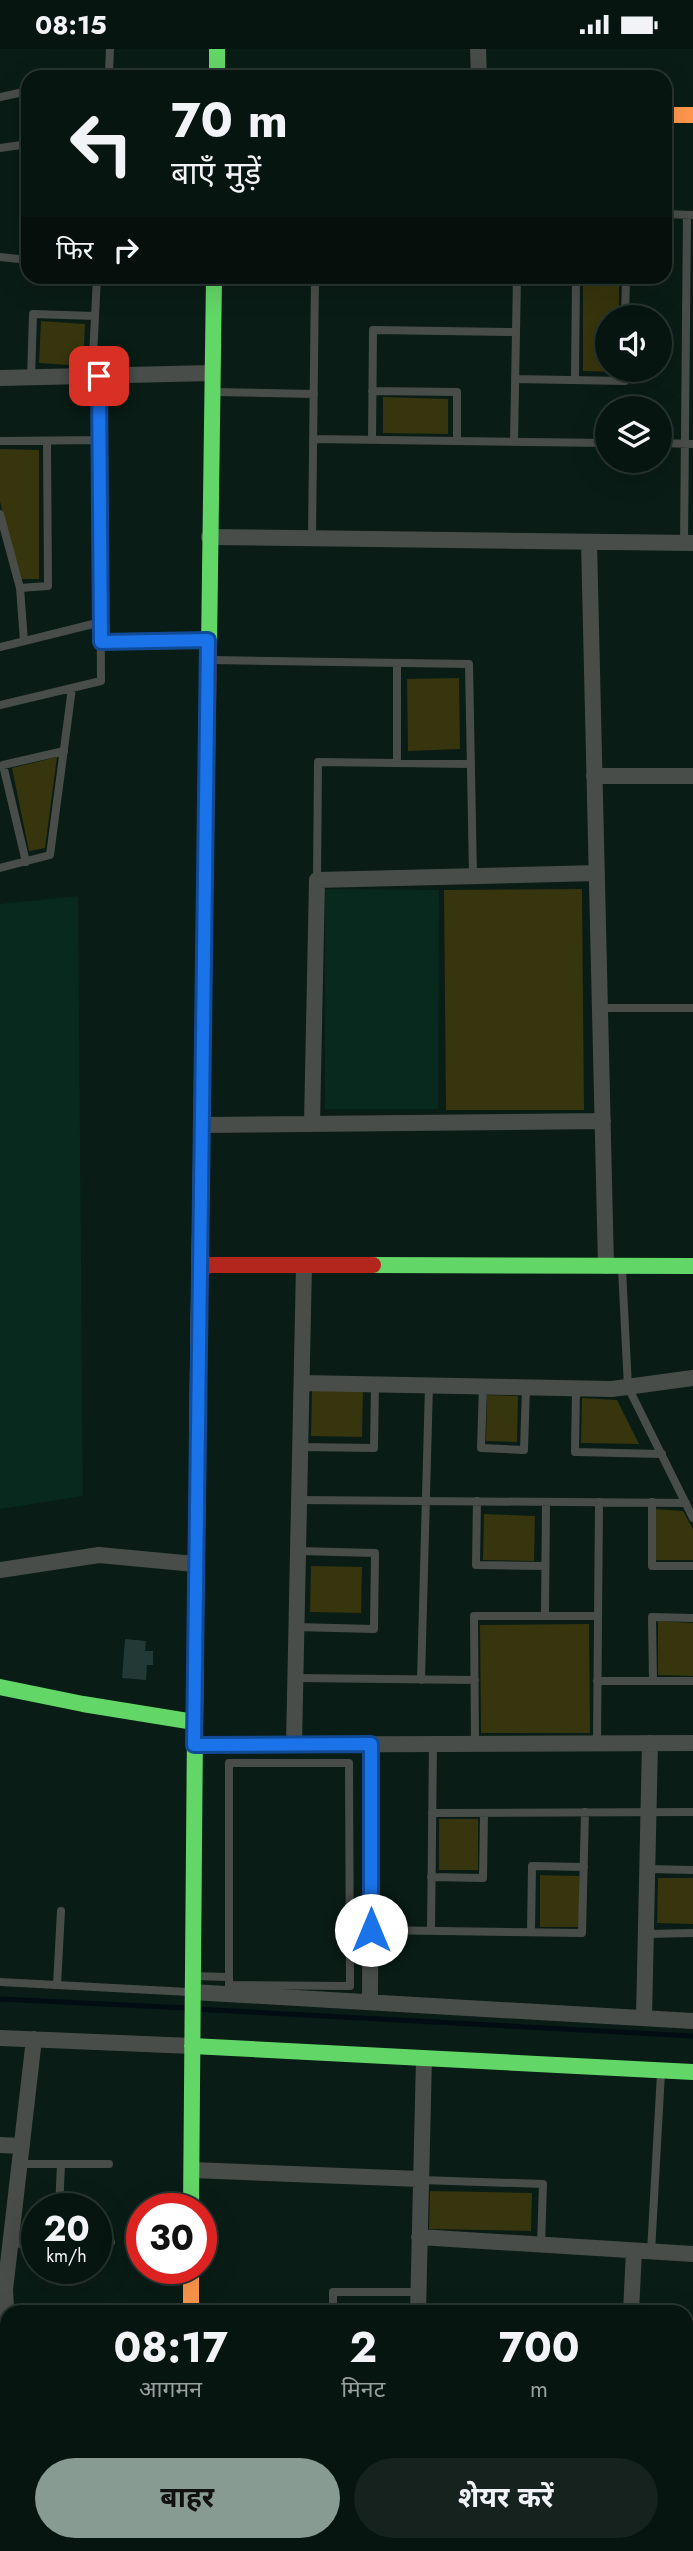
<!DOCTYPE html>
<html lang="hi">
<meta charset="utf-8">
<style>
body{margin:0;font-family:Jost,"Noto Sans Devanagari",sans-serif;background:#15221e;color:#f1f3f6;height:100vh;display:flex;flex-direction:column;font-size:26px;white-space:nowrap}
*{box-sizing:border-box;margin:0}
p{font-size:23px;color:#989f9f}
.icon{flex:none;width:38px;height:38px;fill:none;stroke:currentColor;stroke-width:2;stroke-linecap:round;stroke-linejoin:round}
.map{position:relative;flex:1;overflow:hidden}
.sheet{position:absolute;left:0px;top:2256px;width:693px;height:247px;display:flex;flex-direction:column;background:#071510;border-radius:21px 21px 0 0;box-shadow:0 7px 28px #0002,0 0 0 2px #283430}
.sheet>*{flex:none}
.hud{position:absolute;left:21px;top:21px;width:651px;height:214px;border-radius:21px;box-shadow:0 7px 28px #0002,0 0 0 2px #283430;background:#071510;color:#f1f3f6;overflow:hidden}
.fabs{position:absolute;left:595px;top:256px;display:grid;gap:14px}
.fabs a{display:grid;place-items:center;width:77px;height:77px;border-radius:50%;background:#071510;box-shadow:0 7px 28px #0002,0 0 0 2px #283430;font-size:35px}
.speed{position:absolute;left:21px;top:2144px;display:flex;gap:14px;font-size:35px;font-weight:700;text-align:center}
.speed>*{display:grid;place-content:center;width:91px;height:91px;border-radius:50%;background:#071510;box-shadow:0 7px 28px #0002,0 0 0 2px #283430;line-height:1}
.speed small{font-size:18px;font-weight:400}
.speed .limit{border:10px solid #d22;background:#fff;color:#111}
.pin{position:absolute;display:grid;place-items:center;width:60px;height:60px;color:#fff;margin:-30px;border-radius:14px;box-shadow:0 4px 10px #0006}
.me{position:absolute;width:77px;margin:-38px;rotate:0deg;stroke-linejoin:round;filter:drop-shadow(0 0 5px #0008)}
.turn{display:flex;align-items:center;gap:24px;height:147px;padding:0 35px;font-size:32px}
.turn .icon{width:91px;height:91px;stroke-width:2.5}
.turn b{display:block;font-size:49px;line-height:60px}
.then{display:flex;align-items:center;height:66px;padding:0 35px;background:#0003;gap:14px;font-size:26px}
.eta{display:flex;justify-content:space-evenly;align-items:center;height:119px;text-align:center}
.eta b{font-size:42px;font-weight:700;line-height:49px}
.action{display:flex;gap:14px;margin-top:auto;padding:14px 35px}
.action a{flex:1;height:80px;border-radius:42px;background:#889b93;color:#111;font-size:28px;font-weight:700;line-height:80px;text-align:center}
.action a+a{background:#15221e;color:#f1f3f6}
.status{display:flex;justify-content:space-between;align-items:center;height:49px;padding:0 35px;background:#071510;direction:ltr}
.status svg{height:19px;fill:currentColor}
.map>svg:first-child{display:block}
.built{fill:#08291d}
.green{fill:#36350d}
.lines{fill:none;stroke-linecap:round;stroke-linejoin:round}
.stream{stroke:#010d13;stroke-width:5}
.building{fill:#223936}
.lane{stroke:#494d49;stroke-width:8}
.street{stroke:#494d49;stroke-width:16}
.fast{stroke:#63d668;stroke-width:16}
.slow{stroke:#ff974d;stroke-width:16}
.jam{stroke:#b3261e;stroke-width:16}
.route-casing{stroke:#114b97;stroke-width:18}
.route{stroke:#1a73e8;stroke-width:12}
</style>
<div class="status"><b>08:15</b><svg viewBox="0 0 49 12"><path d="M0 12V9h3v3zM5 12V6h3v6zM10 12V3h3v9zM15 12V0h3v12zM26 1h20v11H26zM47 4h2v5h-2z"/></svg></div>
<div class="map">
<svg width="693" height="2502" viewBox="0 0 693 2502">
<rect width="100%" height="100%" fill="#091c15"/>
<path class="built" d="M 325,840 L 439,841 L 438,1060 L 325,1060 Z
M 78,847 L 83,1447 L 0,1460 L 0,855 Z"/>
<path class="green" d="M 583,228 L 619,228 L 619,268 L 607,268 L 607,320 L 619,320 L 619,323 L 583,322 Z
M 41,272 L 85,275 L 83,317 L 39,314 Z
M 383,348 L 448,350 L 448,385 L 383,384 Z
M 0,400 L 39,401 L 39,530 L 18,530 L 0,452 Z
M 459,629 L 460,700 L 408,702 L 407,630 Z
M 57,708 L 45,799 L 29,802 L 12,719 Z
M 582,840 L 584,1061 L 446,1061 L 444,841 Z
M 312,1341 L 363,1342 L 362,1388 L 311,1387 Z
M 487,1346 L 518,1347 L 517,1393 L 486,1392 Z
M 582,1349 L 617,1351 L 639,1395 L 581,1394 Z
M 656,1460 L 683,1462 L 693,1480 L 693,1511 L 656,1511 Z
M 484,1465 L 535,1467 L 534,1512 L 483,1511 Z
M 311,1517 L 362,1518 L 361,1564 L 310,1563 Z
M 658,1572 L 693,1574 L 693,1627 L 658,1626 Z
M 589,1575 L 590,1684 L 481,1684 L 480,1576 Z
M 439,1770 L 478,1770 L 478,1821 L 439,1821 Z
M 540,1826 L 579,1827 L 579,1878 L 540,1878 Z
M 658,1829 L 693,1829 L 693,1875 L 657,1874 Z
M 430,2142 L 532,2144 L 531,2182 L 429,2180 Z
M 340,2254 L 404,2254 L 404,2263 L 340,2263 Z"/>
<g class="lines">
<path class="stream" d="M 0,1950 L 187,1959
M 196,1960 L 693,1987"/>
</g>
<path class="building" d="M 125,1590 L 146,1592 L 145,1602 L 153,1602 L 153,1616 L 147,1616 L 146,1631 L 122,1629 Z"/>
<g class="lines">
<path class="lane" d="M 92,28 L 109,24 L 110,0
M 0,48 L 28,42
M 0,99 L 28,95
M 665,165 L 693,166
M 0,208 L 28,211
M 625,268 L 626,228
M 92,327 L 97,228
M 31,329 L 33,265 L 95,267
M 515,330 L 625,332 L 625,320
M 575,331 L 576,228
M 372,342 L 457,343 L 457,392
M 215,343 L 314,345
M 313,390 L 607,394
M 372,391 L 373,281 L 516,283
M 0,392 L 101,391
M 514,393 L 517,228
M 660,394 L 693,395
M 0,465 L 20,539 L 24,592
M 312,489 L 315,228
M 684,494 L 687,166
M 20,539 L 48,537 L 47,392
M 101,593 L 206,591
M 0,598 L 101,573
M 210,611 L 469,615 L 473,827
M 397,614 L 397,714
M 0,656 L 101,632 L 99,327
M 26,813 L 3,716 L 64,702
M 0,819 L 50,806 L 72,639
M 317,831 L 318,713 L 471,715
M 600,959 L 693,959
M 622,1220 L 628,1338 L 693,1469
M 483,1337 L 481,1399 L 524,1401 L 526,1338
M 576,1339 L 575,1403 L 662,1405
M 300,1398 L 374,1399 L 375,1335
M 299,1451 L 686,1454
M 477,1452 L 476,1516 L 545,1517
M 652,1453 L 652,1517 L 693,1517
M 545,1567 L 546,1453
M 296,1578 L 374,1580 L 375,1504 L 298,1502
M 296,1629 L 475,1631
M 421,1631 L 429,1336
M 597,1632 L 693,1632
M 653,1632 L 652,1568 L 693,1569
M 475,1694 L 474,1567 L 597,1567
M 597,1694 L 599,1453
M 432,1764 L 693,1763
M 648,1820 L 693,1821
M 431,1828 L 483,1829 L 484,1764
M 371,1881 L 582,1884 L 585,1763
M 431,1882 L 433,1695
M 531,1883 L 532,1817 L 584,1818
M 646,1885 L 693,1884
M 193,1927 L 229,1928 L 229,1714 L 349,1714 L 350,1937 L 229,1936 L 229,1928
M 0,1933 L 189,1943
M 57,1936 L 61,1862
M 20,2115 L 109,2115
M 421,2131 L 543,2135 L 541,2196
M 59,2160 L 61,2115
M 96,2193 L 111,2193
M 10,2195 L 37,2194
M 651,2203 L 661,2024
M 333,2263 L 333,2243 L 418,2243
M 686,2312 L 693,2312
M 686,2398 L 693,2398"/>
<path class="street" d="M 478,0 L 479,28
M 0,329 L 212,324
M 209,488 L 693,494
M 589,493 L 606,1217
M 594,727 L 693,727
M 312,1075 L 317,831 L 597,824
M 201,1076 L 603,1072
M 302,1334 L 612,1340 L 693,1329
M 0,1521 L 99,1506 L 195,1515
M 294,1695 L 304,1216
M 194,1696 L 693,1694
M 192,1943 L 693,1972
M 370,1953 L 371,1695
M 644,1969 L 650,1694
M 0,1989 L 192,1997
M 0,2096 L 22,2097
M 192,2121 L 419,2130
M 419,2188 L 693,2205
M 418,2263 L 424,2009
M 631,2263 L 634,2202
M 7,2276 L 5,2241 L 34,1990
M 418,2496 L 418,2502
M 618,2496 L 618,2500 L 636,2502
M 52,2502 L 52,2496
M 308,2502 L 308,2496"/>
<path class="fast" d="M 217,0 L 217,28
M 209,598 L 214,228
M 373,1216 L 693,1217
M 0,1638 L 83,1655 L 194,1673
M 192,1997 L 693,2023
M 191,2160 L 198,1318"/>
<path class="slow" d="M 665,66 L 693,66
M 198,1318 L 204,909
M 191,2219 L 191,2263
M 187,2496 L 187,2502"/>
<path class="jam" d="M 204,909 L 209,598
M 199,1216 L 373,1216"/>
</g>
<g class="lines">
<defs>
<path id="route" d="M 99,327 L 101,593 L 208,591 L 194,1696 L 371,1695 L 371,1881"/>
</defs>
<use href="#route" class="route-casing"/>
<use href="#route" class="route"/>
</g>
</svg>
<div class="fabs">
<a><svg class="icon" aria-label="sound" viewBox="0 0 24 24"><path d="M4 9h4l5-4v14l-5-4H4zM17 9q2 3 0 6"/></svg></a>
<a><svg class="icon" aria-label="layers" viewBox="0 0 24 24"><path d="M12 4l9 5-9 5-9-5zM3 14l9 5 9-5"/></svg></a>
</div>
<div class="speed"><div>20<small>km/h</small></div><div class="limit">30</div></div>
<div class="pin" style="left:99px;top:327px;background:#d93025"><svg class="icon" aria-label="arrive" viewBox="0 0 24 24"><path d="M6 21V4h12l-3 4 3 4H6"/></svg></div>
<svg class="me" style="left:371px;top:1881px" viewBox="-20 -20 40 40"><circle r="19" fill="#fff"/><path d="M0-13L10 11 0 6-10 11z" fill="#1a73e8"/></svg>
<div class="hud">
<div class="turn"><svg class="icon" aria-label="left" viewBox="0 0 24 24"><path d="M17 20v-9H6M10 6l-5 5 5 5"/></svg><div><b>70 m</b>बाएँ मुड़ें</div></div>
<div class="then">फिर<svg class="icon" aria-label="right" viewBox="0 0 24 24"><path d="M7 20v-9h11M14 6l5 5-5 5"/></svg></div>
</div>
<section class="sheet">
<div class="eta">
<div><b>08:17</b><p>आगमन</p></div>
<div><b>2</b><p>मिनट</p></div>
<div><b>700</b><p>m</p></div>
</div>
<div class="action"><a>बाहर</a><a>शेयर करें</a></div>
</section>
</div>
